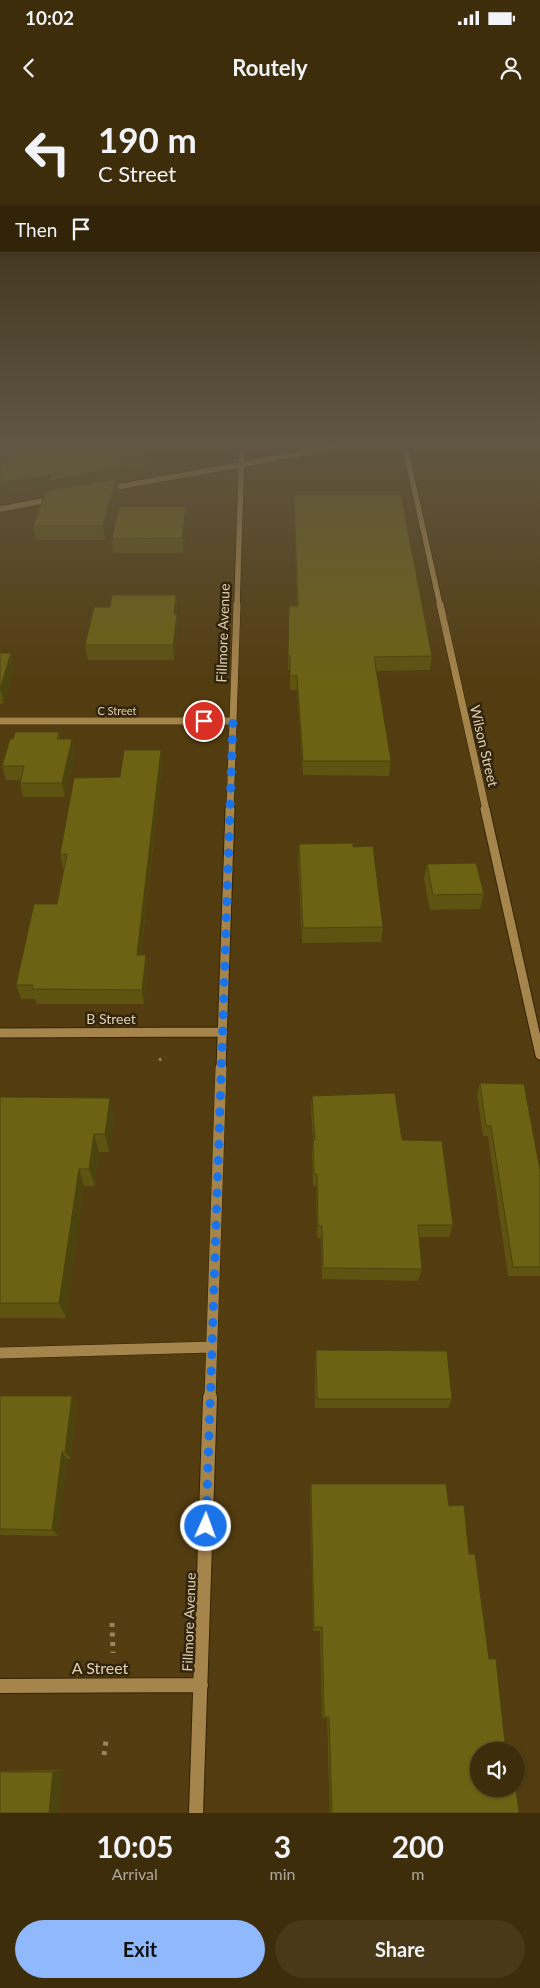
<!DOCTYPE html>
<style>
body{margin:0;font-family:Lato,sans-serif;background:#493919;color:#f1f3f6;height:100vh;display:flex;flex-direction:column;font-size:19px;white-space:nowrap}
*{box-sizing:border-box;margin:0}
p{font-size:16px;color:#ada89d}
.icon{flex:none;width:28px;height:28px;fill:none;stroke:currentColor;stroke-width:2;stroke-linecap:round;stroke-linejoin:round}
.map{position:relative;height:1713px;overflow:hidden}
.drawer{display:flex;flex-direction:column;background:#3e2d0b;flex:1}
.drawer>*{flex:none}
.top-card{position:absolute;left:0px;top:0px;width:540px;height:152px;box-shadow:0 1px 4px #0004,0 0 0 1px #57492c;background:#3e2d0b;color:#f1f3f6;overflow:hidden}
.buttons{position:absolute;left:470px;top:1642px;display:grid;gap:10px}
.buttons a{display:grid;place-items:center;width:55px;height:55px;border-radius:50%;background:#3e2d0b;box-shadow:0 1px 4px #0004,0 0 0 1px #57492c;font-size:25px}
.pin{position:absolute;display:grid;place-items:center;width:42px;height:42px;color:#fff;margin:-21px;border:2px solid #fff;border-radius:50%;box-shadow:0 1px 5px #0007}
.me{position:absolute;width:55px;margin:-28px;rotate:2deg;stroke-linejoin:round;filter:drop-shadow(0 0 4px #0008)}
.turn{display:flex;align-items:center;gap:18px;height:105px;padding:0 15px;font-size:22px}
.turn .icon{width:65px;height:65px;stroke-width:2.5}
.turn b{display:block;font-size:35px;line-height:42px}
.then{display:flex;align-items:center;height:48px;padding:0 15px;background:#0003;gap:10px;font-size:19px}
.eta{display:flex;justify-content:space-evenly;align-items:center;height:85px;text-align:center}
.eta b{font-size:30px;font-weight:700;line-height:35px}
.primary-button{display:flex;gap:10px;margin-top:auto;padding:10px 15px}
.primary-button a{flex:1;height:58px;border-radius:30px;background:#8fb8fd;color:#111;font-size:20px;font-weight:700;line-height:58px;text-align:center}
.primary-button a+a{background:#493919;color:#f1f3f6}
.status{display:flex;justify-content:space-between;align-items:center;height:35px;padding:0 25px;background:#3e2d0b;direction:ltr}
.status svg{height:14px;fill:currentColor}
header{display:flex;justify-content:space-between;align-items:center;height:65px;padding:0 15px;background:#3e2d0b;font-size:22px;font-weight:700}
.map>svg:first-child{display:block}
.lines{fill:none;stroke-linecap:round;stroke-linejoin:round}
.minor-far4-casing{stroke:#342405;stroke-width:7}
.minor-far3-casing{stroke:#342405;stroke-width:8}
.minor-far2-casing{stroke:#342405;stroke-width:11}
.minor-far1-casing{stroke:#342405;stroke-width:12}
.minor-casing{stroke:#342405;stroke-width:16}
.path-far1{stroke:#98845f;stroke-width:3;stroke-dasharray:2.5 4;stroke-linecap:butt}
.path{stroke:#98845f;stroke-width:5;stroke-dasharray:4 5.5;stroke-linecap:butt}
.minor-far4{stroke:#a6854c;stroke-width:5.5}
.minor-far3{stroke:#a6854c;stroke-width:7}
.minor-far2{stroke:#a6854c;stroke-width:9}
.minor-far1{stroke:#a6854c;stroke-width:11}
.minor{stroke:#a6854c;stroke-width:14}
.wall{fill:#5e5311}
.shaded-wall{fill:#4c440e}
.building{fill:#6d6114;stroke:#4c440e}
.route{stroke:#1a73e8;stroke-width:9;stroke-dasharray:0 16.2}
.labels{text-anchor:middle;stroke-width:5;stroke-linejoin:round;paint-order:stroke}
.far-street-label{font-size:11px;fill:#e1cfb3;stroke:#32250d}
.street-label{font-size:14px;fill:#e1cfb3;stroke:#32250d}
.near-street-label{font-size:16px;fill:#e1cfb3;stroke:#32250d}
</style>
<div class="status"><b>10:02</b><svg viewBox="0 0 49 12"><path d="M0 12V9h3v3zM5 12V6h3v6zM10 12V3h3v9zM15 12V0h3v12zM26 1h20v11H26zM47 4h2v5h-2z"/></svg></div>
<header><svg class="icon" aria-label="back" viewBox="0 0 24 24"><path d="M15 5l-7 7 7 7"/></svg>Routely<svg class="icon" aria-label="person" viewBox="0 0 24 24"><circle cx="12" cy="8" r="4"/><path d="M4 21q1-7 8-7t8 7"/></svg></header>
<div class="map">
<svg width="540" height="1713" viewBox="0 0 540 1713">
<rect width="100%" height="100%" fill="#533c0f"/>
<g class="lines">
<defs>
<path id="minor-far4" d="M 298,343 L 309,352
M 404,343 L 440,505
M 106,389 L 361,343
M 0,409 L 54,399
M 237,505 L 242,343"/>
<path id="minor-far3" d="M 440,504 L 486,710
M 0,621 L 233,621
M 230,710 L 237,504"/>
<path id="minor-far2" d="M 485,709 L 540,955
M 0,933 L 223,932
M 221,969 L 230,709"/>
<path id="minor-far1" d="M 0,1253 L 212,1247
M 210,1298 L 221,968"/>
<path id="minor" d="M 0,1586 L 201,1585
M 196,1713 L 210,1297"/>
</defs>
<use href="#minor-far4" class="minor-far4-casing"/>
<use href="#minor-far3" class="minor-far3-casing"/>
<use href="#minor-far2" class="minor-far2-casing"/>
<use href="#minor-far1" class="minor-far1-casing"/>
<use href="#minor" class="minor-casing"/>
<path class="path-far1" d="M 159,960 L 165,957"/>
<path class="path" d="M 112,1523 L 113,1553
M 104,1655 L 106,1641"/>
<use href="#minor-far4" class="minor-far4"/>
<use href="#minor-far3" class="minor-far3"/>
<use href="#minor-far2" class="minor-far2"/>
<use href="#minor-far1" class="minor-far1"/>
<use href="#minor" class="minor"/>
</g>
<path class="wall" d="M 0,343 L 152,343 L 152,345 L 147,370 L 124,370 L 120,382 L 117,383 L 118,392 L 105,440 L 36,440 L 33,426 L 51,389 Z
M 294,395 L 432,556 L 430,570 L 376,571 L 391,661 L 389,676 L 303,675 L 297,590 L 290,590 L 290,570 L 288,570 L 289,506 L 297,506 L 294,408 Z
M 187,421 L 183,453 L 113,453 L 112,439 Z
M 176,495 L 178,529 L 174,560 L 88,560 L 85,545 L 110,507 Z
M 0,553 L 14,568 L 4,603 L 0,604 Z
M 59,632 L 60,639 L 72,639 L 75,653 L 65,697 L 23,697 L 20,683 L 21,680 L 6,680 L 2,666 Z
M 161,650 L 162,664 L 141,855 L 146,855 L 148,870 L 144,904 L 37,904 L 35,899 L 21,899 L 16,885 L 57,804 L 64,769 L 63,769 L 60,754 L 120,677 Z
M 299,744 L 353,747 L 383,827 L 381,842 L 302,843 L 298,759 Z
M 427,764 L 484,794 L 480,809 L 430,810 L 424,779 Z
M 480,983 L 540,1070 L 540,1176 L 508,1176 L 488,1036 L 483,1036 L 477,994 Z
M 312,996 L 402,1040 L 453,1125 L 449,1137 L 419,1137 L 422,1169 L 418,1181 L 322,1179 L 321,1138 L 317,1138 L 316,1086 L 313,1086 L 312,1053 L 313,1040 L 311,1009 Z
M 0,997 L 114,1017 L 109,1052 L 99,1052 L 95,1086 L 84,1086 L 66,1218 L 0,1218 Z
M 316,1250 L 452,1299 L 448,1308 L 315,1308 L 315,1260 Z
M 0,1296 L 72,1296 L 77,1305 L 71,1359 L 67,1359 L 58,1436 L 0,1435 Z
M 311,1384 L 449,1406 L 469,1454 L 519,1713 L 330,1713 L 327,1618 L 322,1618 L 320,1531 L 313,1531 L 310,1392 Z
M 63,1670 L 0,1713 L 0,1671 Z"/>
<path class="shaded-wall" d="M 148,343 L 152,343 L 152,345 L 147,370 L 145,356 Z
M 122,356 L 124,370 L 120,382 L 117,383 L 118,392 L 105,440 L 103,426 L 52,395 L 51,389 L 0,397 L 0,382 Z
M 186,407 L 187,421 L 183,453 L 182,438 Z
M 176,495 L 178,529 L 174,560 L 173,545 L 174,514 Z
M 11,553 L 14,568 L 4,603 L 0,589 Z
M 72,639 L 75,653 L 65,697 L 62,683 Z
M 161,650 L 162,664 L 139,869 L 137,855 Z
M 146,855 L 148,870 L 144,904 L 142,890 Z
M 110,998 L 114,1017 L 109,1052 L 105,1034 Z
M 94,1034 L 99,1052 L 95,1086 L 89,1069 Z
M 79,1069 L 84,1086 L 66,1218 L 59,1203 Z
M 72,1296 L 77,1305 L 71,1359 L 65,1352 Z
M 62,1352 L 67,1359 L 58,1436 L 52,1430 Z
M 63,1670 L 59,1713 L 49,1713 L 53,1672 Z"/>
<path class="building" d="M 0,343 L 148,343 L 145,356 L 122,356 L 119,368 L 49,381 L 52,375 L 0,382 Z
M 116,379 L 103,426 L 33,426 L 46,391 Z
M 294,395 L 401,395 L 432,556 L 374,557 L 391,661 L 303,661 L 297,576 L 290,576 L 290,556 L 288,556 L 289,506 L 298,506 Z
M 119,407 L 186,407 L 182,438 L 112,439 Z
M 112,495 L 176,495 L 174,514 L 177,514 L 173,545 L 85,545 L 94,507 L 110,507 Z
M 0,553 L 11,553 L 0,589 Z
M 15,632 L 59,632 L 57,639 L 72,639 L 62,683 L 20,683 L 24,666 L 2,666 L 10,639 L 13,639 Z
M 124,650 L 161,650 L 137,855 L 146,855 L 142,890 L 32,889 L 33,885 L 16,885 L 34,804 L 57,804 L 67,754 L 60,754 L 74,678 L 120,677 Z
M 353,743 L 353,747 L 373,746 L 383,827 L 303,828 L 299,744 Z
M 476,763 L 484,794 L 433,795 L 427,764 Z
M 480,983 L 524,984 L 540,1070 L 540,1167 L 513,1167 L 491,1026 L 486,1026 Z
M 395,993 L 402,1040 L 442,1041 L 453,1125 L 418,1125 L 422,1169 L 323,1168 L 322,1126 L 318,1126 L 317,1074 L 314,1074 L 313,1040 L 315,1040 L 312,996 Z
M 0,997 L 110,998 L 105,1034 L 94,1034 L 89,1069 L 79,1069 L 59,1203 L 0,1203 Z
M 316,1250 L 447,1251 L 452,1299 L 317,1299 Z
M 0,1296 L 72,1296 L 65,1352 L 62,1352 L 52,1430 L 0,1429 Z
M 311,1384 L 446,1384 L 449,1406 L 464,1405 L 469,1454 L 475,1454 L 489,1559 L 496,1559 L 505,1643 L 510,1643 L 511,1651 L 479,1651 L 479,1689 L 516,1689 L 519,1713 L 332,1713 L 329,1617 L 324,1617 L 322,1527 L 314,1527 Z
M 0,1672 L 53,1672 L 49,1713 L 0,1713 Z"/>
<linearGradient id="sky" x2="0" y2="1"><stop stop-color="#2e2108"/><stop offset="0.59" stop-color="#605642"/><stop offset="1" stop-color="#605642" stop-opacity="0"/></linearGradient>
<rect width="540" height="582" fill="url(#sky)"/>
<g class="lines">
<path class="route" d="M 204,621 L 233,620 L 206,1426"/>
</g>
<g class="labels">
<g class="far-street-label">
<text x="117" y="615">C Street</text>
</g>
<g class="street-label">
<text transform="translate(223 533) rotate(-88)" y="5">Fillmore Avenue</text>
<text transform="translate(484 646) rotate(77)" y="5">Wilson Street</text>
<text x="111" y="924">B Street</text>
<text transform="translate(189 1522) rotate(-88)" y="5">Fillmore Avenue</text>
</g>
<g class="near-street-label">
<text x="100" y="1574">A Street</text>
</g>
</g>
</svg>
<div class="buttons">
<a><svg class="icon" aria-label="sound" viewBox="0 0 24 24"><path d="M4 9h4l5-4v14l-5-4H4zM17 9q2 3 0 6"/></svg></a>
</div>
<div class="pin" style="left:204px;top:621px;background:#d93025"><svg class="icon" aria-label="arrive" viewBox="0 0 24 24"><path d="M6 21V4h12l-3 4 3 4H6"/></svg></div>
<svg class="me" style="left:206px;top:1426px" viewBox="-20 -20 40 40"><circle r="17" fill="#1a73e8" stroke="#fff" stroke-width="3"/><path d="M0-11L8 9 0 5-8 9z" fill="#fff"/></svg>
<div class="top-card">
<div class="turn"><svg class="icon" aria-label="left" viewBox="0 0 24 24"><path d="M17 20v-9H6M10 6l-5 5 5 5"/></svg><div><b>190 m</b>C Street</div></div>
<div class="then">Then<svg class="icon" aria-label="arrive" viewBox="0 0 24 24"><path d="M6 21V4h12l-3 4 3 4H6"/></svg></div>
</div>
</div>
<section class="drawer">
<div class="eta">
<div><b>10:05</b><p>Arrival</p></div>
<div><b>3</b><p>min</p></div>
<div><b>200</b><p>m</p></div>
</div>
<div class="primary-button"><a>Exit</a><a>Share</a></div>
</section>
